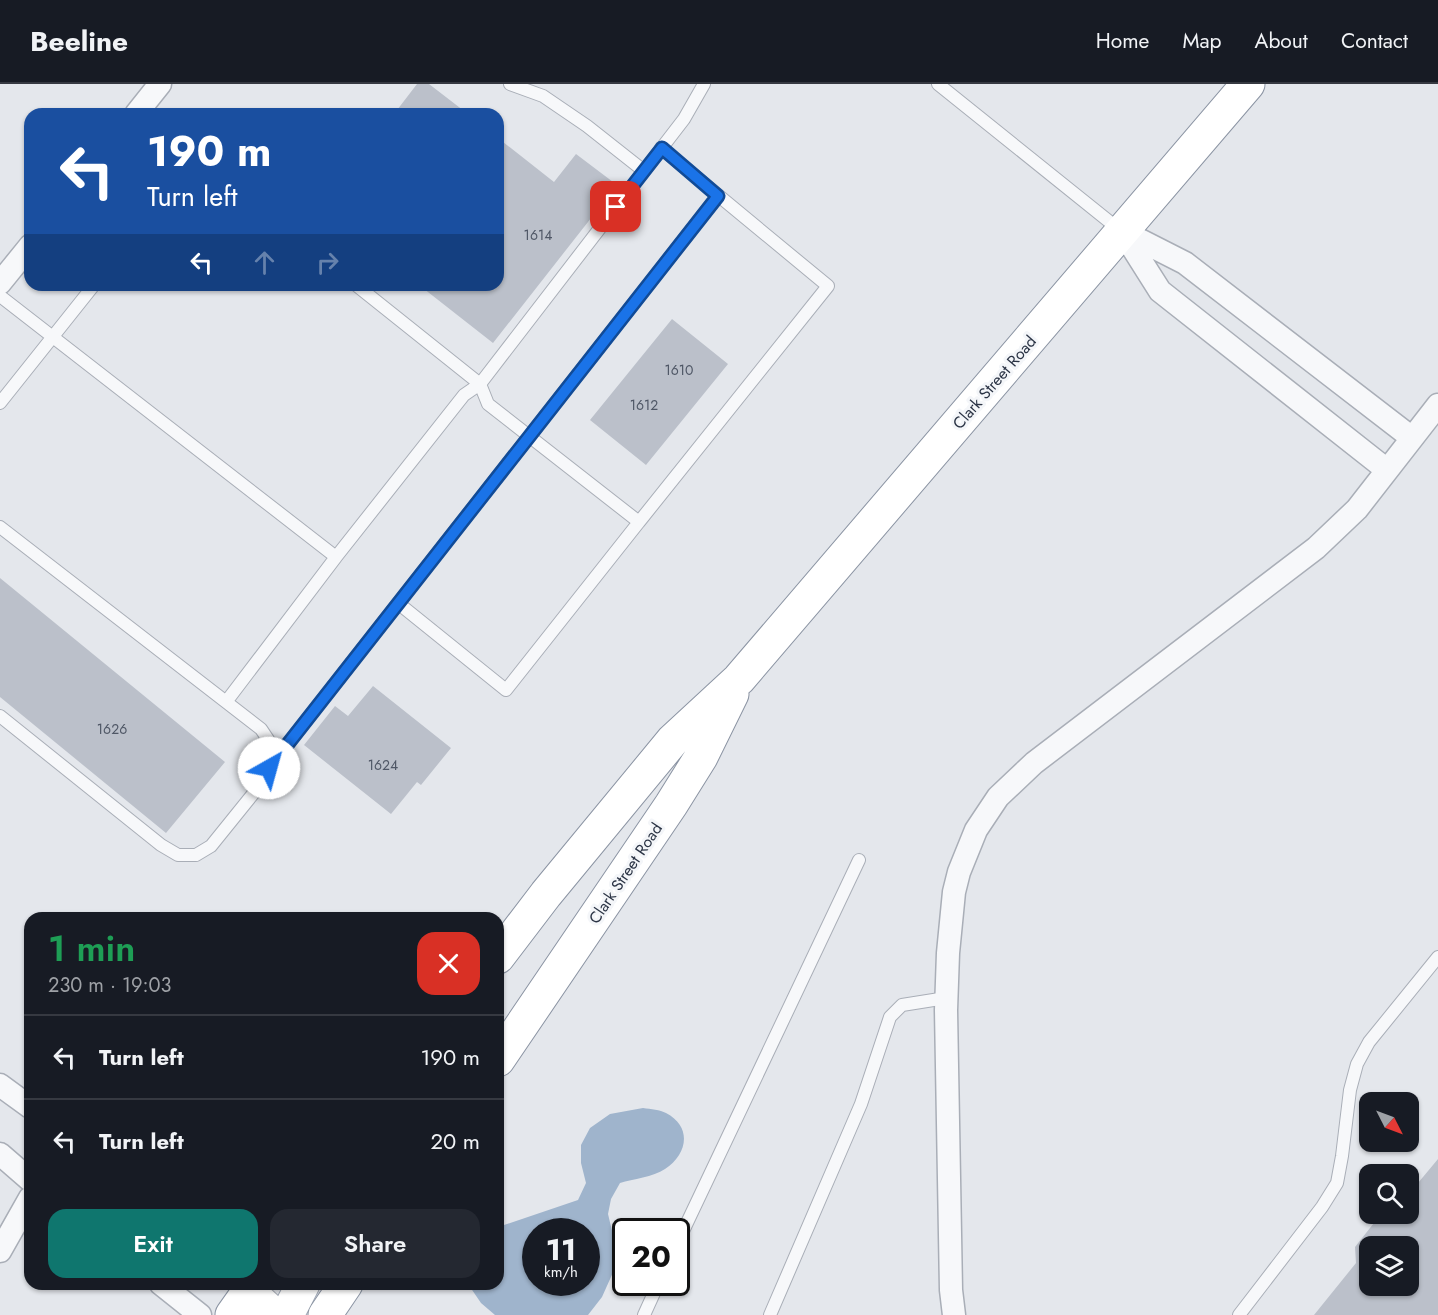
<!DOCTYPE html>
<meta charset="utf-8">
<style>
body{margin:0;font-family:Jost,sans-serif;background:#242831;color:#f1f3f6;height:100vh;display:flex;flex-direction:column;font-size:22px;white-space:nowrap}
*{box-sizing:border-box;margin:0}
p{font-size:20px;color:#9ea1a6}
.icon{flex:none;width:33px;height:33px;fill:none;stroke:currentColor;stroke-width:2;stroke-linecap:round;stroke-linejoin:round}
.map{position:relative;flex:1;overflow:hidden}
.sheet{position:absolute;left:24px;top:828px;width:480px;height:378px;display:flex;flex-direction:column;background:#171b24;border-radius:18px;box-shadow:0 2px 4px #0004}
.sheet>*{flex:none}
.hud{position:absolute;left:24px;top:24px;width:480px;height:183px;border-radius:18px;box-shadow:0 2px 4px #0004;background:#1a4fa0;color:#fff;overflow:hidden}
.needle{width:39px;rotate:132deg}
.fabs{position:absolute;left:1359px;top:1008px;display:grid;gap:12px}
.fabs a{display:grid;place-items:center;width:60px;height:60px;border-radius:12px;background:#171b24;box-shadow:0 2px 4px #0004;font-size:30px}
.speed{position:absolute;left:522px;top:1134px;display:flex;gap:12px;font-size:30px;font-weight:700;text-align:center}
.speed>*{display:grid;place-content:center;width:78px;height:78px;border-radius:50%;background:#171b24;box-shadow:0 2px 4px #0004;line-height:1}
.speed small{font-size:15px;font-weight:400}
.speed .limit{border:3px solid #111;border-radius:9px;background:#fff;color:#111}
.pin{position:absolute;display:grid;place-items:center;width:51px;height:51px;color:#fff;margin:-26px;border-radius:12px;box-shadow:0 3px 9px #0006}
.me{position:absolute;width:66px;margin:-33px;rotate:38deg;stroke-linejoin:round;filter:drop-shadow(0 0 4px #0008)}
.turn{display:flex;align-items:center;gap:21px;height:126px;padding:0 24px;font-size:27px}
.turn .icon{width:78px;height:78px;stroke-width:2.5}
.turn b{display:block;font-size:42px;line-height:51px}
.lanes{display:flex;align-items:center;height:57px;padding:0 24px;background:#0003;justify-content:center;gap:30px;direction:ltr}
.lanes .off{opacity:.35}
.round{display:grid;place-items:center;flex:none;width:63px;height:63px;border-radius:18px;background:#242831}
.headline{display:flex;align-items:center;justify-content:space-between;height:102px;padding:0 24px}
h1{font-size:36px;font-weight:600;line-height:45px;color:#1e9e55}
.action{display:flex;gap:12px;margin-top:auto;padding:12px 24px}
.action a{flex:1;height:69px;border-radius:18px;background:#0f766e;color:#fff;font-size:24px;font-weight:600;line-height:69px;text-align:center}
.action a+a{background:#242831;color:#f1f3f6}
ul{padding:0;list-style:none}
li{display:flex;align-items:center;gap:18px;height:84px;padding:0 24px;border-top:2px solid #363941}
li div{flex:1}
li b{display:block;font-size:22px}
li em{font-style:normal}
header{display:flex;align-items:center;gap:36px;box-sizing:border-box;height:84px;padding:0 30px;background:#171b24;border-bottom:2px solid #363941}
header strong{font-size:28px}
nav{display:flex;gap:33px;margin-inline-start:auto;font-size:21px}
.map>svg:first-child{display:block}
.water{fill:#9fb4cc;fill-rule:evenodd}
.building{fill:#bbc0ca;fill-rule:evenodd}
.lines{fill:none;stroke-linecap:round;stroke-linejoin:round}
.lane-casing{stroke:#a9aeb7;stroke-width:14}
.street-casing{stroke:#a9aeb7;stroke-width:25}
.secondary-casing{stroke:#a9aeb7;stroke-width:34}
.primary-casing{stroke:#a3abb8;stroke-width:35}
.highway-casing{stroke:#8b94a3;stroke-width:35}
.lane{stroke:#f7f8fa;stroke-width:12}
.street{stroke:#f7f8fa;stroke-width:22}
.secondary{stroke:#fff;stroke-width:32}
.primary{stroke:#fff;stroke-width:33}
.highway{stroke:#fff;stroke-width:33}
.route-casing{stroke:#114b97;stroke-width:15}
.route{stroke:#1a73e8;stroke-width:10}
.labels{text-anchor:middle;stroke-width:6;stroke-linejoin:round;paint-order:stroke}
.number-label{font-size:14px;fill:#4f5766}
.street-label{font-size:16px;fill:#2b3445;stroke:#f4f6f9}
</style>
<header>
<strong>Beeline</strong>
<nav><a>Home</a><a>Map</a><a>About</a><a>Contact</a></nav>
</header>
<div class="map">
<svg width="1438" height="1231" viewBox="0 0 1438 1231">
<rect width="100%" height="100%" fill="#e4e7ec"/>
<path class="water" d="M 643,1024 C 651,1025 660,1026 666,1029 C 693,1043 687,1071 665,1085 C 653,1093 633,1095 620,1099 L 611,1115 L 608,1130 L 614,1155 L 615,1184 L 602,1213 L 588,1231 L 495,1231 L 481,1219 L 468,1200 L 498,1200 L 498,1143 L 578,1116 L 586,1099 L 581,1079 L 581,1061 L 590,1044 L 610,1030 ZM 536,1148 L 586,1148 L 586,1198 L 536,1198 Z"/>
<path class="building" d="M 417,0 L 429,0 L 468,30 L 394,30 Z
M 498,54 L 554,98 L 576,70 L 617,101 L 493,259 L 419,201 L 498,201 Z
M 672,235 L 728,280 L 646,381 L 590,336 Z
M 0,494 L 225,678 L 166,749 L 0,613 Z
M 373,602 L 451,664 L 421,701 L 417,698 L 391,730 L 304,661 L 335,622 L 348,632 Z
M 1438,1075 L 1438,1231 L 1314,1231 L 1356,1179 L 1355,1163 L 1381,1130 L 1408,1130 L 1408,1111 ZM 1370,1162 L 1408,1162 L 1408,1202 L 1370,1202 Z"/>
<g class="lines">
<defs>
<path id="lane" d="M 510,0 L 543,12 L 587,42 L 644,87
M 938,0 L 1121,147
M 356,201 L 480,300 L 488,320 L 639,438 L 506,606 L 398,519 L 718,112
M 0,212 L 336,473 L 464,311 L 480,300 L 684,35 L 704,0
M 0,319 L 94,201
M 639,438 L 828,202 L 661,64
M 0,443 L 261,645 L 271,660 L 269,684 L 257,705 L 211,762 L 196,771 L 178,771 L 161,761 L 0,632
M 226,618 L 336,473
M 269,684 L 398,519
M 676,1162 L 859,776
M 644,1231 L 659,1198
M 770,1231 L 861,1020 L 890,933 L 902,921 L 946,914
M 1239,1231 L 1322,1123 L 1337,1099 L 1342,1072 L 1350,1006 L 1357,980 L 1369,958 L 1438,873"/>
<path id="street" d="M 136,30 L 160,0
M 1122,147 L 1160,207 L 1387,386
M 1122,147 L 1185,179 L 1412,354
M 0,199 L 30,162
M 0,1001 L 30,1023
M 0,1070 L 30,1096
M 0,1167 L 30,1114
M 161,1200 L 200,1231
M 954,1231 L 951,1206 L 946,926 L 948,869 L 954,808 L 959,788 L 976,746 L 998,713 L 1034,679 L 1316,464 L 1357,425 L 1438,321"/>
<path id="secondary" d="M 249,1207 L 275,1231"/>
<path id="primary" d="M 287,1231 L 303,1200"/>
<path id="highway" d="M 498,873 L 546,810 L 673,656 L 739,595 L 1248,0
M 498,976 L 671,721 L 701,673 L 732,610
M 232,1231 L 254,1200
M 325,1231 L 346,1200"/>
</defs>
<use href="#lane" class="lane-casing"/>
<use href="#street" class="street-casing"/>
<use href="#secondary" class="secondary-casing"/>
<use href="#primary" class="primary-casing"/>
<use href="#highway" class="highway-casing"/>
<use href="#lane" class="lane"/>
<use href="#street" class="street"/>
<use href="#secondary" class="secondary"/>
<use href="#primary" class="primary"/>
<use href="#highway" class="highway"/>
</g>
<g class="lines">
<defs>
<path id="route" d="M 269,684 L 718,112 L 662,64 L 616,123"/>
</defs>
<use href="#route" class="route-casing"/>
<use href="#route" class="route"/>
</g>
<g class="labels">
<g class="number-label">
<text x="538" y="156">1614</text>
<text x="679" y="291">1610</text>
<text x="644" y="326">1612</text>
<text x="112" y="650">1626</text>
<text x="383" y="686">1624</text>
</g>
<g class="street-label">
<text transform="translate(994 298) rotate(-49)" y="6">Clark Street Road</text>
<text transform="translate(625 789) rotate(-56)" y="6">Clark Street Road</text>
</g>
</g>
</svg>
<div class="fabs">
<a><svg class="needle" viewBox="-14 -14 28 28"><path d="M0-13l5 13h-10z" fill="#e53935"/><path d="M0 13l5-13h-10z" fill="#9ea1a6"/></svg></a>
<a><svg class="icon" aria-label="search" viewBox="0 0 24 24"><circle cx="10" cy="10" r="6"/><path d="M15 15l6 6"/></svg></a>
<a><svg class="icon" aria-label="layers" viewBox="0 0 24 24"><path d="M12 4l9 5-9 5-9-5zM3 14l9 5 9-5"/></svg></a>
</div>
<div class="speed"><div>11<small>km/h</small></div><div class="limit">20</div></div>
<div class="pin" style="left:616px;top:123px;background:#d93025"><svg class="icon" aria-label="arrive" viewBox="0 0 24 24"><path d="M6 21V4h12l-3 4 3 4H6"/></svg></div>
<svg class="me" style="left:269px;top:684px" viewBox="-20 -20 40 40"><circle r="19" fill="#fff"/><path d="M0-13L10 11 0 6-10 11z" fill="#1a73e8"/></svg>
<div class="hud">
<div class="turn"><svg class="icon" aria-label="left" viewBox="0 0 24 24"><path d="M17 20v-9H6M10 6l-5 5 5 5"/></svg><div><b>190 m</b>Turn left</div></div>
<div class="lanes"><svg class="icon" aria-label="left" viewBox="0 0 24 24"><path d="M17 20v-9H6M10 6l-5 5 5 5"/></svg><svg class="icon off" aria-label="ahead" viewBox="0 0 24 24"><path d="M12 20V5M6 11l6-6 6 6"/></svg><svg class="icon off" aria-label="right" viewBox="0 0 24 24"><path d="M7 20v-9h11M14 6l5 5-5 5"/></svg></div>
</div>
<section class="sheet">
<div class="headline"><div><h1>1 min</h1><p>230 m · 19:03</p></div><a class="round" style="background:#d93025;color:#fff"><svg class="icon" aria-label="close" viewBox="0 0 24 24"><path d="M6 6l12 12M18 6L6 18"/></svg></a></div>
<ul>
<li><svg class="icon" aria-label="left" viewBox="0 0 24 24"><path d="M17 20v-9H6M10 6l-5 5 5 5"/></svg><div><b>Turn left</b></div><em>190 m</em></li>
<li><svg class="icon" aria-label="left" viewBox="0 0 24 24"><path d="M17 20v-9H6M10 6l-5 5 5 5"/></svg><div><b>Turn left</b></div><em>20 m</em></li>
</ul>
<div class="action"><a>Exit</a><a>Share</a></div>
</section>
</div>
